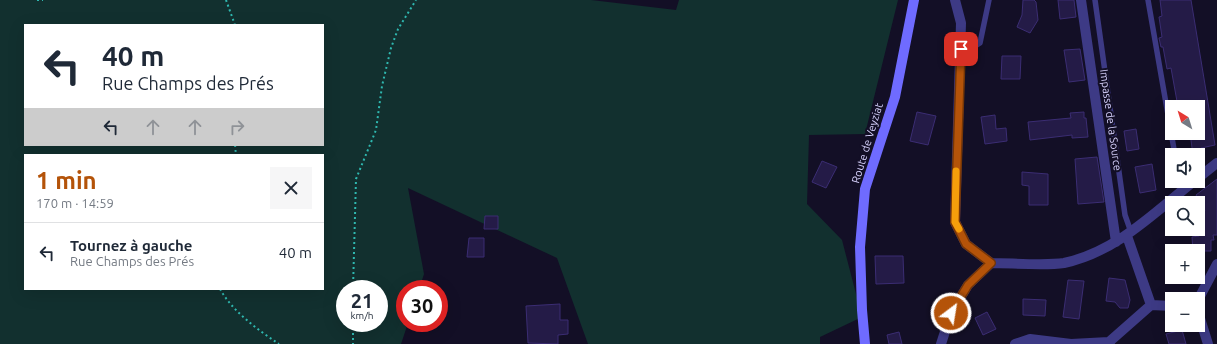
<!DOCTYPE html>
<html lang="fr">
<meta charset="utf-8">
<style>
body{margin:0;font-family:Ubuntu,sans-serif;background:#f6f6f7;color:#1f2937;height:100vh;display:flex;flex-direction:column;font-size:15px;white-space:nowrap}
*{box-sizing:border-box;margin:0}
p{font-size:13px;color:#747a83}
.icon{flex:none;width:22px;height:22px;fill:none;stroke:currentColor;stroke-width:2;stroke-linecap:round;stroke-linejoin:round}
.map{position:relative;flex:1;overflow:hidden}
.details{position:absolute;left:24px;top:154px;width:300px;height:136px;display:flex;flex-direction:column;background:#fff;border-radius:0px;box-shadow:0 4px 16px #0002}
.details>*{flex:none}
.guide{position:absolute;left:24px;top:24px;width:300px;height:122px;border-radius:0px;box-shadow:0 4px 16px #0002;background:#fff;color:#1f2937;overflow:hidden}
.needle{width:26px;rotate:322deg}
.fabs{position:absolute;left:1165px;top:100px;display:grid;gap:8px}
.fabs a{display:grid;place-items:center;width:40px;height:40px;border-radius:0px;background:#fff;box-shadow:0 4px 16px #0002;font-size:20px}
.speed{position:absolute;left:336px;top:280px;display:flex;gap:8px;font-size:20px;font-weight:700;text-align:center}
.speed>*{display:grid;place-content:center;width:52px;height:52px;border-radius:50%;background:#fff;box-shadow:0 4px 16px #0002;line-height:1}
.speed small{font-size:10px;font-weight:400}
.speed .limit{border:6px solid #d22;background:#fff;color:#111}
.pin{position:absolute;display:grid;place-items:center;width:34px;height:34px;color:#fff;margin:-17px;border-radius:8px;box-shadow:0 2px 6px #0006}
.me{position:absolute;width:44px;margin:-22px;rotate:31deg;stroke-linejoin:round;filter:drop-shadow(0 0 3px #0008)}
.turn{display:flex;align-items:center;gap:14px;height:84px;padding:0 12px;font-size:18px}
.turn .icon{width:52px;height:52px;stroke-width:2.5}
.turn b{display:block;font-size:28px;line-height:34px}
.lanes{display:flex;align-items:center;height:38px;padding:0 12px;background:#0003;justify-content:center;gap:20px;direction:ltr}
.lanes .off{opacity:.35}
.round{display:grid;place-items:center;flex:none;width:42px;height:42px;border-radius:0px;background:#f6f6f7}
.summary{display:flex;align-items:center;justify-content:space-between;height:68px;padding:0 12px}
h1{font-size:24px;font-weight:700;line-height:30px;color:#b45309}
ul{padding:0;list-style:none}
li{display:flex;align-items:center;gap:12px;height:60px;padding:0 12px;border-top:1px solid #e0e1e3}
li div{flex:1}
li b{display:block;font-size:15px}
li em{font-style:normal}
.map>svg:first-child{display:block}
.green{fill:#12302f;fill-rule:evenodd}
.building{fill:#241b47;stroke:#3b2d73}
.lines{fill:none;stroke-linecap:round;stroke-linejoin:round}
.path{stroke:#2fb8b0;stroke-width:2;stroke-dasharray:2 3;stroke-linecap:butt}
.lane{stroke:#3d3a85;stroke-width:5.5}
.street{stroke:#3d3a85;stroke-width:10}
.secondary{stroke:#6f6bff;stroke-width:10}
.route-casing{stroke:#753606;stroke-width:10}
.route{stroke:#b45309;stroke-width:7}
.slow{stroke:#f59e0b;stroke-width:7}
.labels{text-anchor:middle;stroke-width:4;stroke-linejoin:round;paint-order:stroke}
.street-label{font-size:11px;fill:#d9d4ff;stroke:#130f26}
</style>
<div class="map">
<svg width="1217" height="344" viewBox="0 0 1217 344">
<rect width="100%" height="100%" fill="#130f26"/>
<path class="green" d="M 0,0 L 591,0 L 676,10 L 679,0 L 898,0 L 865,134 L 809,135 L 807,204 L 842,240 L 862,317 L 820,337 L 820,344 L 588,344 L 557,258 L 408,188 L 424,274 L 419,289 L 405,289 L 405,323 L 408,323 L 401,344 L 0,344 ZM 25,25 L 323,25 L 323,145 L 25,145 ZM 25,155 L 323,155 L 323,289 L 25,289 ZM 345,289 L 379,289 L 379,323 L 345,323 Z"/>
<path class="building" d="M 1023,0 L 1034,0 L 1036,2 L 1038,20 L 1030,33 L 1017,27 L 1022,15 Z
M 1058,0 L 1074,0 L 1076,17 L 1060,19 Z
M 1160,0 L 1191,0 L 1215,145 L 1201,148 L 1202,153 L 1193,155 L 1190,133 L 1198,133 L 1198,107 L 1178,107 L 1171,68 L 1167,69 L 1163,47 L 1161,47 L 1159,38 L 1162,37 L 1159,17 L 1162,16 Z
M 1080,49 L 1085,80 L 1069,82 L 1064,50 Z
M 1002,56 L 1021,56 L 1020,79 L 1001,79 Z
M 917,112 L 936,116 L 928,145 L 910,141 Z
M 1084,112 L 1084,118 L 1086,118 L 1088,137 L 1072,138 L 1072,135 L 1030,140 L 1028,122 L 1071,118 L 1070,113 Z
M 995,115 L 996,129 L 1006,128 L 1007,141 L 985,144 L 981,117 Z
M 1136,129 L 1139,149 L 1127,151 L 1124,131 Z
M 1097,157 L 1104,202 L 1078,204 L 1075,159 Z
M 822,161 L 837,167 L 826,188 L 812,182 Z
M 1152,164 L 1156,190 L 1140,193 L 1135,167 Z
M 1022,172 L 1048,174 L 1048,205 L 1029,205 L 1029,186 L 1022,185 Z
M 1217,179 L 1217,235 L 1213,235 L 1214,240 L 1211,240 L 1211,251 L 1193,251 L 1192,237 L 1199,236 L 1198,212 L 1205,211 L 1196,195 Z
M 485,216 L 498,216 L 498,229 L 484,229 Z
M 469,238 L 484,238 L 484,257 L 467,257 Z
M 875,256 L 903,256 L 904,283 L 876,284 Z
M 1109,278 L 1125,280 L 1130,300 L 1128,308 L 1120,308 L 1115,302 L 1106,301 Z
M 1068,280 L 1084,281 L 1079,319 L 1063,317 Z
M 1023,299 L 1046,300 L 1045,316 L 1023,315 Z
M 560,304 L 560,320 L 568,320 L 568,334 L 558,335 L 558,344 L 528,343 L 526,306 Z
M 987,312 L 996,329 L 983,335 L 975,318 Z
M 1182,330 L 1186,344 L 1169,344 L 1166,334 Z
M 899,332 L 902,344 L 889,344 L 887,335 Z"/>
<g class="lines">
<path class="path" d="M 37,0 L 43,0
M 226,0 L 235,25
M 235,145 L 236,155
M 220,289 C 232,311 258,330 279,344
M 353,289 L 356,179 L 376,130 L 382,86 L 391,48 L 398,29 L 416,0
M 353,323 L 353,344"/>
<path class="lane" d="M 1095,0 L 1125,215 L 1131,232
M 1148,0 L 1175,155
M 961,49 L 972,48 L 980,43 L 989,0
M 1180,181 L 1183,190"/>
<path class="street" d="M 955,0 L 961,23 L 955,222 L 966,244 L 991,263
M 1081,0 L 1116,242
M 1198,178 L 1217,163
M 1127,236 L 1151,305
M 991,263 C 1011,263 1045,266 1064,263 C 1116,252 1154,213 1194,181
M 1198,300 L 1217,264
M 1198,312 L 1208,344
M 941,344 L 951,313 L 968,285 L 991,263
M 1015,344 L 1030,339 L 1071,344 L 1109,342
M 1110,344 L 1109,342 L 1151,305 L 1172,306"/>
<path class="secondary" d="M 865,344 L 862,310 L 860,247 L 865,189 L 895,97 L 914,0"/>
</g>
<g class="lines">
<defs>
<path id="route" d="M 951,313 L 968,285 L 991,263 L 966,244 L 955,222 L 961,49"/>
</defs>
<use href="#route" class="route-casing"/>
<use href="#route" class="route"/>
<path class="slow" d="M 956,171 L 955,222 L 959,229"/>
</g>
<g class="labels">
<g class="street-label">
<text transform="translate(1111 120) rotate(82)" y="4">Impasse de la Source</text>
<text transform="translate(867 143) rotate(-73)" y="4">Route de Veyziat</text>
</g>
</g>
</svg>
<div class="fabs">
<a><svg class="needle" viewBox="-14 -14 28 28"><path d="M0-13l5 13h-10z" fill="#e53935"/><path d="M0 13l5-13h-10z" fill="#747a83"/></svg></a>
<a><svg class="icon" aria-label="sound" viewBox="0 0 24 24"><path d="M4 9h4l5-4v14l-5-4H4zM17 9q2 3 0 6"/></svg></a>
<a><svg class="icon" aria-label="search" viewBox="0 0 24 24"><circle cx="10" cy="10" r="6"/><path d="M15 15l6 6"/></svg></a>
<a>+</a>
<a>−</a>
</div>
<div class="speed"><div>21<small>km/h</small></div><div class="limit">30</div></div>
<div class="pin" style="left:961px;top:49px;background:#d93025"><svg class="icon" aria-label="arrive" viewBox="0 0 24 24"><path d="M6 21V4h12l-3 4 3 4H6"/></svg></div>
<svg class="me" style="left:951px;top:313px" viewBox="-20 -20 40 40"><circle r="17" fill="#b45309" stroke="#fff" stroke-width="3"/><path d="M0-11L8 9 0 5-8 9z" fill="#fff"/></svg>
<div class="guide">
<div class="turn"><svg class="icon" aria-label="left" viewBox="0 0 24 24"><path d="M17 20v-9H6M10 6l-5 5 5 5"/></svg><div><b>40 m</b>Rue Champs des Prés</div></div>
<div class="lanes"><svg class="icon" aria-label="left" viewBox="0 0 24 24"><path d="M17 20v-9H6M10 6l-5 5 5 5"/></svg><svg class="icon off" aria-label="ahead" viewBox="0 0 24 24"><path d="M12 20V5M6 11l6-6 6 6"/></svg><svg class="icon off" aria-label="ahead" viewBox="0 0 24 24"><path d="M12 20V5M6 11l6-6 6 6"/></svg><svg class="icon off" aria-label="right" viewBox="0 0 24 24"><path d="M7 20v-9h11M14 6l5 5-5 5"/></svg></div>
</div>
<section class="details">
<div class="summary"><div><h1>1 min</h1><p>170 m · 14:59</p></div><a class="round"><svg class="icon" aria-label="close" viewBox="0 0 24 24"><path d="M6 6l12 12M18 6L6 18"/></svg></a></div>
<ul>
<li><svg class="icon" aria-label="left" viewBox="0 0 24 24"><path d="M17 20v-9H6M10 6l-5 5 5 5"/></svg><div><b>Tournez à gauche</b><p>Rue Champs des Prés</p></div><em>40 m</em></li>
</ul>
</section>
</div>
